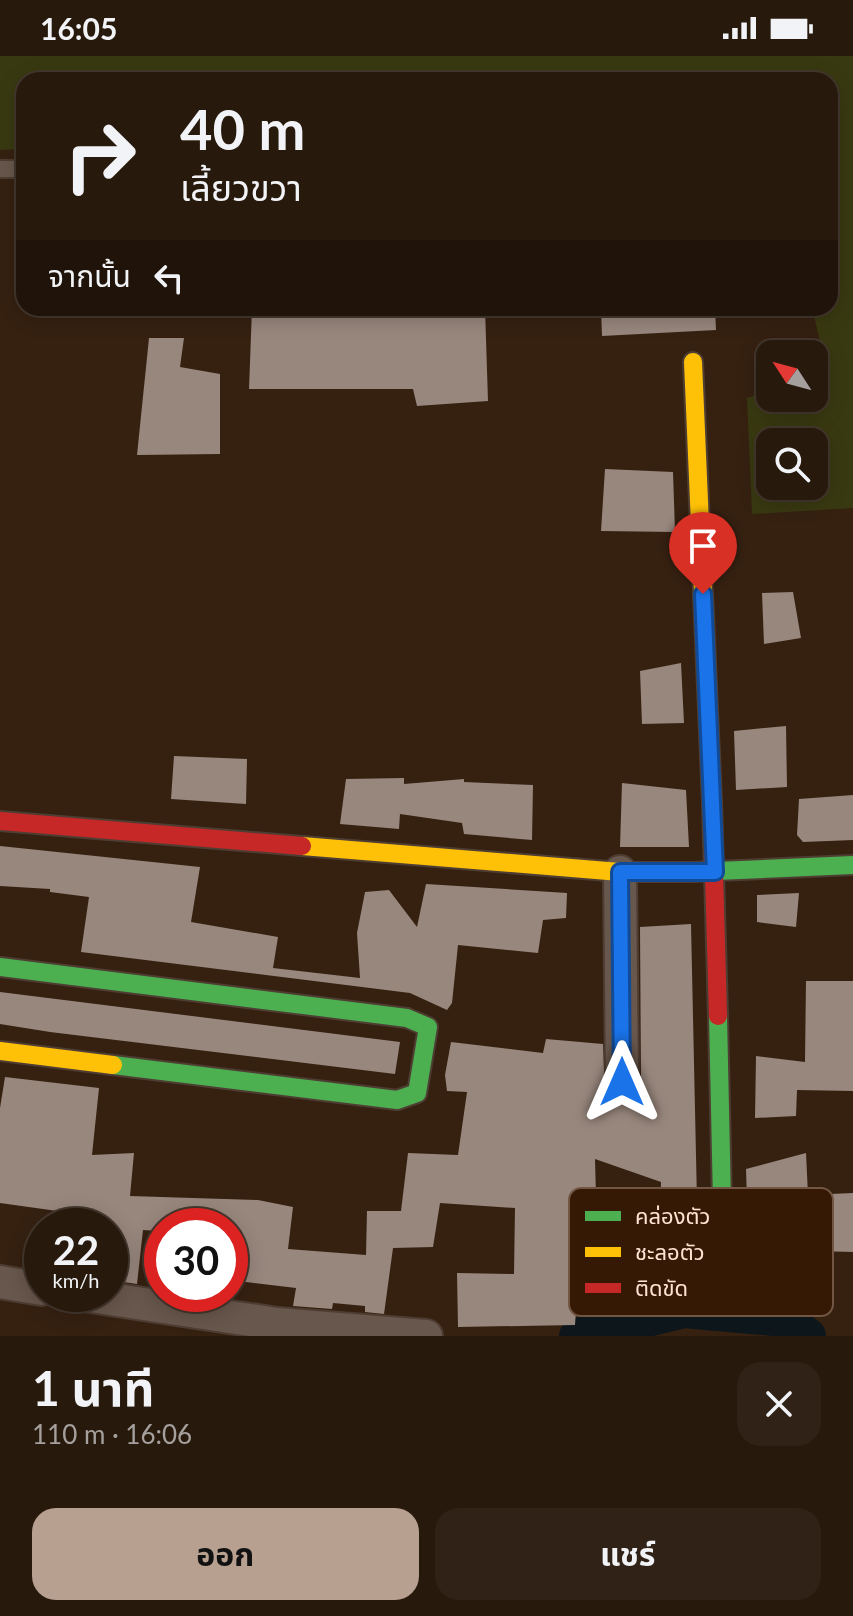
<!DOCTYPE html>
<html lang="th">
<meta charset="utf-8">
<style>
body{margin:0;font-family:Lato,"Noto Sans Thai",sans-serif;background:#302216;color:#f1f3f6;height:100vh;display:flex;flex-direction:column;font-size:30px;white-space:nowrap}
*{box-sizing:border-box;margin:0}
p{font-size:26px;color:#a5a09d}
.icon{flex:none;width:44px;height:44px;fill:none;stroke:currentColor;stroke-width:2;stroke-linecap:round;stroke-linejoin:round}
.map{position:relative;height:1280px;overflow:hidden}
.panel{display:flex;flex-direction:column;background:#28190d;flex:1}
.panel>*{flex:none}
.banner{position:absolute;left:16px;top:16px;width:822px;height:244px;border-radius:24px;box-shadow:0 4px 20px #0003,0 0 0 2px #44382e;background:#28190d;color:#f1f3f6;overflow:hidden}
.needle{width:52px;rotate:306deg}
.buttons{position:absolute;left:756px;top:284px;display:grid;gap:16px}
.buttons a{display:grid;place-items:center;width:72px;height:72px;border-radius:16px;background:#28190d;box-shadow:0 4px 20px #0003,0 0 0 2px #44382e;font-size:40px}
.speed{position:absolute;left:24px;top:1152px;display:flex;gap:16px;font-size:40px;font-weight:700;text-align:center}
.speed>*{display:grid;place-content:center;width:104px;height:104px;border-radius:50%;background:#28190d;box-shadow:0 4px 20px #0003,0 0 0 2px #44382e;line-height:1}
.speed small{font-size:20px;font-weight:400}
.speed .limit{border:12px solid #d22;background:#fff;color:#111}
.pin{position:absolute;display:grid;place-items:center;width:68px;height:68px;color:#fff;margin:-82px -34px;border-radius:50% 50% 50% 0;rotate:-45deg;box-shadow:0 0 8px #0007}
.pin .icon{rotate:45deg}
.me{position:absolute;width:88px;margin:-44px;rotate:0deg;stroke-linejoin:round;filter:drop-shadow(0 0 6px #0008)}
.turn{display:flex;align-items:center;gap:28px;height:168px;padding:0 32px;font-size:36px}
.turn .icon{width:104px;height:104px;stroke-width:2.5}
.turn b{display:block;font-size:56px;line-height:68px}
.then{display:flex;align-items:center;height:76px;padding:0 32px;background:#0003;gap:16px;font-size:30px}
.round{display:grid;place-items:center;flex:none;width:84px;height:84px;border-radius:24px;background:#302216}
.head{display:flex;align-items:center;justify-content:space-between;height:136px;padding:0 32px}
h1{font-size:48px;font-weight:700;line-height:60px}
.action{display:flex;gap:16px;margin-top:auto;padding:16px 32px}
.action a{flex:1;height:92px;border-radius:24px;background:#b8a090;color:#111;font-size:32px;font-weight:700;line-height:92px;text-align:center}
.action a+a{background:#302216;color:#f1f3f6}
.status{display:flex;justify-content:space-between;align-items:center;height:56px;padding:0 40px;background:#28190d;direction:ltr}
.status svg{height:22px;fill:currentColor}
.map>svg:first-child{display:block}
.green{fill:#393911;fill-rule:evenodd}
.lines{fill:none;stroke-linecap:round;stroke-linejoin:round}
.canal{stroke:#0c161b;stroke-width:36}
.building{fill:#98877d}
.lane-casing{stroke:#4e3d32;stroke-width:20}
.street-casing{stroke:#4e3d32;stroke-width:36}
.fast-casing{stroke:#4e3d32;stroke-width:22}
.slow-casing{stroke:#4e3d32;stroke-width:22}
.jam-casing{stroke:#4e3d32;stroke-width:22}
.lane{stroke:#68574c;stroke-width:16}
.street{stroke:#68574c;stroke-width:32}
.fast{stroke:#4caf50;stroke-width:18}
.slow{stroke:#ffc107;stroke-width:18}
.jam{stroke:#c62828;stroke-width:18}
.route-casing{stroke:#114b97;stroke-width:20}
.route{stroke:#1a73e8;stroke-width:14}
.key{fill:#361904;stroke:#725643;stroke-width:2}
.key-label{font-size:22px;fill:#fee4d5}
</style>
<div class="status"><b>16:05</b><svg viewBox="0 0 49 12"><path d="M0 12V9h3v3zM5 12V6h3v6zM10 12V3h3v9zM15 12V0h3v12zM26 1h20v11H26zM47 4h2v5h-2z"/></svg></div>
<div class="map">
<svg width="853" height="1280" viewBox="0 0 853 1280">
<rect width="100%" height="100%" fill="#362111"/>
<path class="green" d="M 0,0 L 853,0 L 853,452 L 752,458 L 747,342 L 770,335 L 770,342 L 814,342 L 814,323 L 828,319 L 812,252 L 830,252 L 830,24 L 24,24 L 24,93 L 0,94 ZM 770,386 L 814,386 L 814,430 L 770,430 Z"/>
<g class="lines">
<path class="canal" d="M 577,1280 L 684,1254 L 785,1263 L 808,1280"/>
</g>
<path class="building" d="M 252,252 L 485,252 L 488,345 L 417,350 L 413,333 L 249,333 Z
M 601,252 L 715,252 L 716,274 L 602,280 Z
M 149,282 L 184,282 L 180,311 L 220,318 L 220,398 L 137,399 Z
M 605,413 L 673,416 L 675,476 L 601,475 Z
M 793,536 L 801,582 L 764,588 L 762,537 Z
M 681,607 L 684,667 L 642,668 L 640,615 Z
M 786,670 L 787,731 L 736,734 L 734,675 Z
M 174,700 L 247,703 L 246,748 L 171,743 Z
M 404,722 L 404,728 L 464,723 L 464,726 L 533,729 L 532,784 L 464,778 L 462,767 L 400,758 L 399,773 L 340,768 L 346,723 Z
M 622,727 L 686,734 L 689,791 L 620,791 Z
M 853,739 L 853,784 L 803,786 L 797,779 L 799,743 Z
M 0,790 L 200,811 L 191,866 L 278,881 L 273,912 L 360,922 L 357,877 L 365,836 L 389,834 L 417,871 L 426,828 L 567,837 L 566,862 L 543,864 L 538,897 L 458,889 L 452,947 L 447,954 L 410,937 L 81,896 L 89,841 L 50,836 L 50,833 L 0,830 Z
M 799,837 L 796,871 L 757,866 L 757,839 Z
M 691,868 L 697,1146 L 707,1164 L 660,1162 L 661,1126 L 595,1103 L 596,1140 L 584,1142 L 575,1269 L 458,1271 L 457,1217 L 514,1218 L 515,1152 L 440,1147 L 433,1191 L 393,1192 L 384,1258 L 365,1256 L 365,1250 L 333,1247 L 332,1253 L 293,1250 L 296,1232 L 230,1224 L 230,1170 L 159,1170 L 158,1175 L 143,1174 L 137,1228 L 110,1224 L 110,1170 L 85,1170 L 86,1159 L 0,1147 L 0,1052 L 5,1021 L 99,1032 L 92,1099 L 134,1097 L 130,1140 L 258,1144 L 293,1151 L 288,1193 L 366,1199 L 367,1155 L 401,1155 L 408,1097 L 458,1099 L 467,1036 L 447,1035 L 445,1019 L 451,986 L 543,997 L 546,983 L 603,988 L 605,1035 L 613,1043 L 631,1043 L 641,1026 L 640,871 Z
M 806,925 L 853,925 L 853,1035 L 797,1034 L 796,1060 L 755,1062 L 756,1000 L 805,1006 Z
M 0,936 L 400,986 L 395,1018 L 50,976 L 0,968 Z
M 806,1097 L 808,1139 L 853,1137 L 853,1196 L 816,1195 L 817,1172 L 760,1174 L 761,1166 L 736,1165 L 744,1156 L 747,1145 L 746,1113 Z"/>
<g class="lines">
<defs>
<path id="lane" d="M 0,113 L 24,113"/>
<path id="street" d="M 620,816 L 622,1026
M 0,1226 L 42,1233
M 77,1238 L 277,1268 L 426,1280"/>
<path id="fast" d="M 693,816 L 853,809
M 0,911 L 407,962 L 428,971 L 417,1037 L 397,1044 L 113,1009
M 718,960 L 722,1145"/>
<path id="slow" d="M 693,306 L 712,746
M 302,790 L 620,816 L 693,816
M 0,995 L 113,1009"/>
<path id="jam" d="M 712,746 L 718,960
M 0,765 L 302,790"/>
</defs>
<use href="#lane" class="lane-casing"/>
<use href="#street" class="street-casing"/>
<use href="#fast" class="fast-casing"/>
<use href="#slow" class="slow-casing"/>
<use href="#jam" class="jam-casing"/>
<use href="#lane" class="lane"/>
<use href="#street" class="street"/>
<use href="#fast" class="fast"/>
<use href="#slow" class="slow"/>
<use href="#jam" class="jam"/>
</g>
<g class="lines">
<defs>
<path id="route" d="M 622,1026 L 620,816 L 715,816 L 703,538"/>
</defs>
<use href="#route" class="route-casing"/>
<use href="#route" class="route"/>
</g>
<rect x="569" y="1132" width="264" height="128" rx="12" class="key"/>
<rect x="585" y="1155" width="36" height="10" fill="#4caf50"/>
<rect x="585" y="1191" width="36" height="10" fill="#ffc107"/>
<rect x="585" y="1227" width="36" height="10" fill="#c62828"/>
<g class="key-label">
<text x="635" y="1168">คล่องตัว</text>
<text x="635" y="1204">ชะลอตัว</text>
<text x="635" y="1240">ติดขัด</text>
</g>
</svg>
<div class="buttons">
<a><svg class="needle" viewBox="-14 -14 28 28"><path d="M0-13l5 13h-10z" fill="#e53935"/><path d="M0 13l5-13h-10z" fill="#a5a09d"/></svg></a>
<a><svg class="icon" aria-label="search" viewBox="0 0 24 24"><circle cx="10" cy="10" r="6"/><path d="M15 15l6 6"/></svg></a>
</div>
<div class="speed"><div>22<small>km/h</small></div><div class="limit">30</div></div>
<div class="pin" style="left:703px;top:538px;background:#d93025"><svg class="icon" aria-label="arrive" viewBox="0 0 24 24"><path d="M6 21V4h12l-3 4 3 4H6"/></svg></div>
<svg class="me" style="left:622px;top:1026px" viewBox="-20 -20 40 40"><path d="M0-17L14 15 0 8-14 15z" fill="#1a73e8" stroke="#fff" stroke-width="4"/></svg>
<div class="banner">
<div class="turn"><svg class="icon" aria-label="right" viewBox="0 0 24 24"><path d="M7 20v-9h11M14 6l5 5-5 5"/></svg><div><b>40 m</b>เลี้ยวขวา</div></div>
<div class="then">จากนั้น<svg class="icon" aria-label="left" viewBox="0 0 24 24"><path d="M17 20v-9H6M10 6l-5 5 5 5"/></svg></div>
</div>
</div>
<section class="panel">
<div class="head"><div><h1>1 นาที</h1><p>110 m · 16:06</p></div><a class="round"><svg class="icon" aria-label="close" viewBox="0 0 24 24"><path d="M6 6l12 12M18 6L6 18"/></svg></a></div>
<div class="action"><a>ออก</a><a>แชร์</a></div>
</section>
